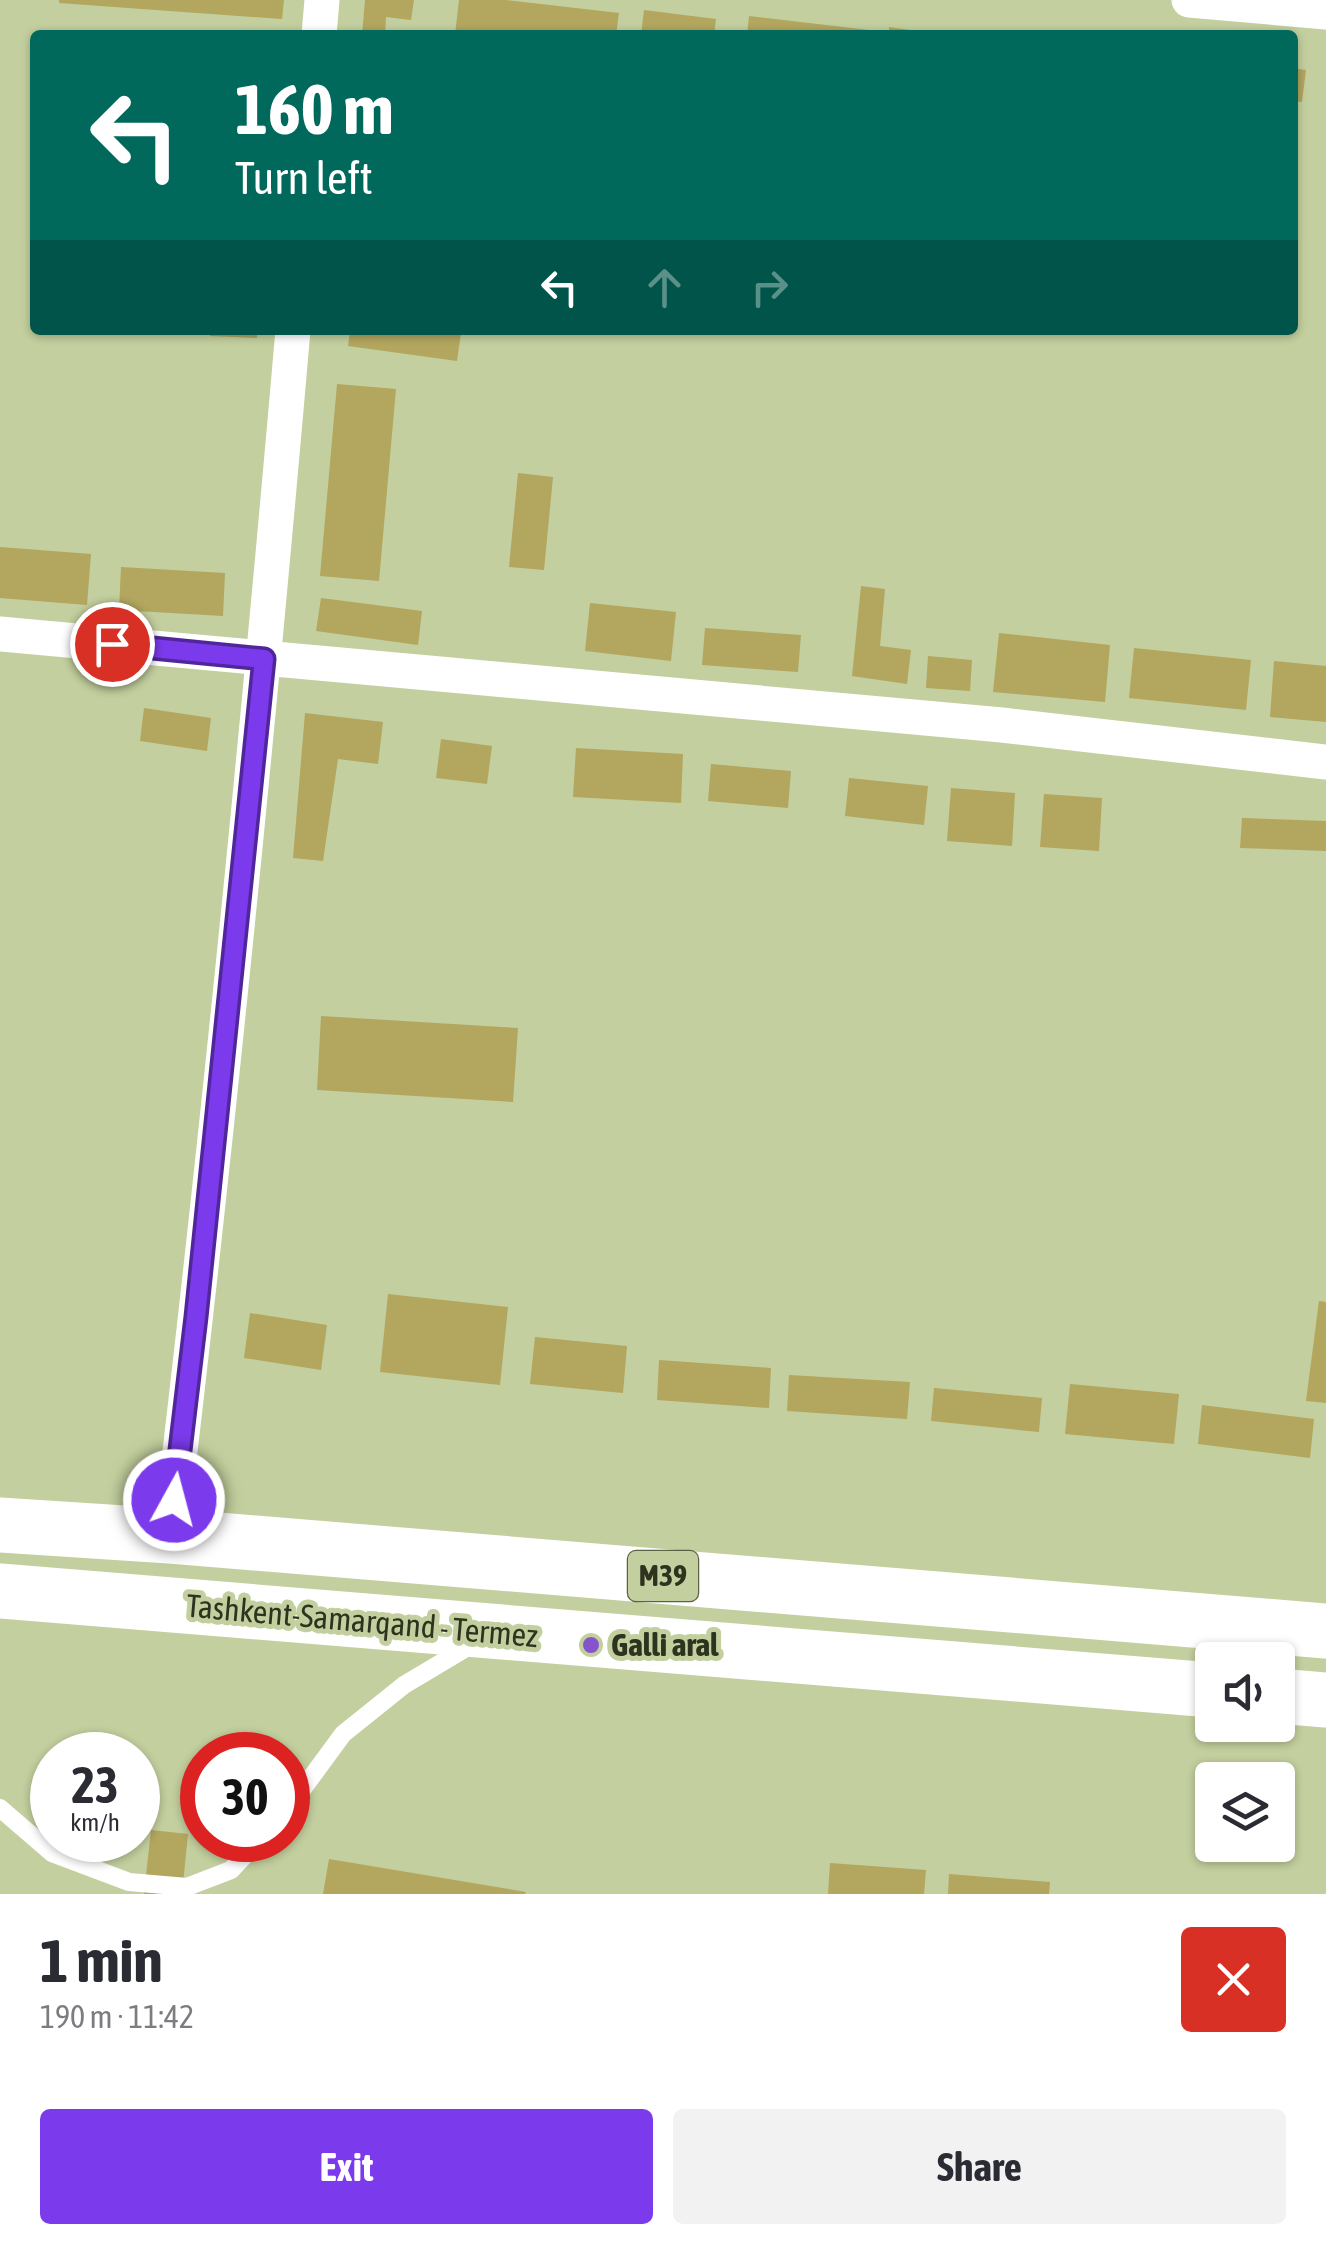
<!DOCTYPE html>
<meta charset="utf-8">
<style>
body{margin:0;font-family:"Asap Condensed",sans-serif;background:#f2f2f3;color:#2b2b33;height:100vh;display:flex;flex-direction:column;font-size:38px;white-space:nowrap}
*{box-sizing:border-box;margin:0}
p{font-size:32px;color:#7c7c81}
.icon{flex:none;width:55px;height:55px;fill:none;stroke:currentColor;stroke-width:2;stroke-linecap:round;stroke-linejoin:round}
.map{position:relative;height:1894px;overflow:hidden}
.details{display:flex;flex-direction:column;background:#fff;flex:1}
.details>*{flex:none}
.top-card{position:absolute;left:30px;top:30px;width:1268px;height:305px;border-radius:10px;box-shadow:0 2px 8px #0004;background:#00695c;color:#fff;overflow:hidden}
.fabs{position:absolute;left:1195px;top:1642px;display:grid;gap:20px}
.fabs a{display:grid;place-items:center;width:100px;height:100px;border-radius:10px;background:#fff;box-shadow:0 2px 8px #0004;font-size:50px}
.speed{position:absolute;left:30px;top:1732px;display:flex;gap:20px;font-size:50px;font-weight:700;text-align:center}
.speed>*{display:grid;place-content:center;width:130px;height:130px;border-radius:50%;background:#fff;box-shadow:0 2px 8px #0004;line-height:1}
.speed small{font-size:25px;font-weight:400}
.speed .limit{border:15px solid #d22;background:#fff;color:#111}
.pin{position:absolute;display:grid;place-items:center;width:85px;height:85px;color:#fff;margin:-42px;border:5px solid #fff;border-radius:50%;box-shadow:0 2px 10px #0007}
.me{position:absolute;width:110px;margin:-55px;rotate:7deg;stroke-linejoin:round;filter:drop-shadow(0 0 8px #0008)}
.turn{display:flex;align-items:center;gap:35px;height:210px;padding:0 40px;font-size:45px}
.turn .icon{width:130px;height:130px;stroke-width:2.5}
.turn b{display:block;font-size:70px;line-height:85px}
.lanes{display:flex;align-items:center;height:95px;padding:0 40px;background:#0003;justify-content:center;gap:50px;direction:ltr}
.lanes .off{opacity:.35}
.round{display:grid;place-items:center;flex:none;width:105px;height:105px;border-radius:10px;background:#f2f2f3}
.summary{display:flex;align-items:center;justify-content:space-between;height:170px;padding:0 40px}
h1{font-size:60px;font-weight:700;line-height:75px}
.button{display:flex;gap:20px;margin-top:auto;padding:20px 40px}
.button a{flex:1;height:115px;border-radius:10px;background:#7c3aed;color:#fff;font-size:40px;font-weight:700;line-height:115px;text-align:center}
.button a+a{background:#f2f2f3;color:#2b2b33}
.map>svg:first-child{display:block}
.building{fill:#b3a65f}
.lines{fill:none;stroke-linecap:round;stroke-linejoin:round}
.lane{stroke:#fff;stroke-width:18}
.street{stroke:#fff;stroke-width:35}
.highway{stroke:#fff;stroke-width:55}
.route-casing{stroke:#51269a;stroke-width:25}
.route{stroke:#7c3aed;stroke-width:18}
.poi-dot{fill:#8553cc;stroke:#c3cf9e;stroke-width:4}
.labels{text-anchor:middle;stroke-width:10;stroke-linejoin:round;paint-order:stroke}
.shield{fill:#c3cf9e;stroke:#5b6245;stroke-width:2.5}
.shield-label{font-size:30px;font-weight:bold;fill:#2e331f}
.street-label{font-size:32px;fill:#2e331f;stroke:#c3cf9e}
.poi-label{font-size:32px;font-weight:bold;fill:#2e331f;stroke:#c3cf9e;text-anchor:start}
</style>
<div class="map">
<svg width="1326" height="1894" viewBox="0 0 1326 1894">
<rect width="100%" height="100%" fill="#c3cf9e"/>
<path class="building" d="M 59,0 L 284,0 L 282,19 L 59,3 Z
M 365,0 L 414,0 L 411,20 L 386,17 L 385,35 L 362,35 Z
M 459,0 L 506,0 L 619,13 L 616,35 L 455,35 Z
M 644,10 L 716,19 L 714,35 L 641,35 Z
M 749,16 L 869,30 L 869,35 L 747,35 Z
M 889,27 L 931,33 L 931,35 L 889,35 Z
M 1292,68 L 1306,70 L 1302,102 L 1292,101 Z
M 210,330 L 257,330 L 257,338 L 210,336 Z
M 350,330 L 461,333 L 457,361 L 348,346 Z
M 337,384 L 396,389 L 379,581 L 320,576 Z
M 518,473 L 553,477 L 544,570 L 509,567 Z
M 0,547 L 91,554 L 87,605 L 0,598 Z
M 121,567 L 225,573 L 223,616 L 119,610 Z
M 861,586 L 885,589 L 880,646 L 911,650 L 907,684 L 852,676 Z
M 321,598 L 422,611 L 418,645 L 316,631 Z
M 590,603 L 676,612 L 671,661 L 585,651 Z
M 705,628 L 801,635 L 798,672 L 702,665 Z
M 999,633 L 1110,645 L 1105,702 L 993,692 Z
M 1134,648 L 1251,660 L 1246,710 L 1129,698 Z
M 928,656 L 972,660 L 970,691 L 926,688 Z
M 1274,661 L 1326,666 L 1326,722 L 1270,717 Z
M 144,708 L 211,718 L 207,751 L 140,741 Z
M 305,713 L 383,722 L 378,764 L 338,759 L 323,861 L 293,858 Z
M 441,739 L 492,746 L 487,784 L 436,778 Z
M 576,748 L 683,754 L 681,803 L 573,797 Z
M 711,764 L 791,771 L 788,808 L 708,801 Z
M 849,778 L 928,786 L 924,825 L 845,816 Z
M 951,788 L 1015,793 L 1012,846 L 947,841 Z
M 1044,794 L 1102,798 L 1099,851 L 1040,847 Z
M 1242,818 L 1326,821 L 1326,851 L 1240,848 Z
M 321,1016 L 518,1028 L 513,1102 L 317,1090 Z
M 388,1294 L 508,1307 L 500,1385 L 380,1372 Z
M 1319,1301 L 1326,1302 L 1326,1403 L 1306,1401 Z
M 250,1313 L 327,1325 L 321,1370 L 244,1358 Z
M 535,1337 L 627,1346 L 623,1393 L 530,1384 Z
M 659,1360 L 771,1368 L 769,1408 L 657,1400 Z
M 789,1375 L 910,1382 L 907,1419 L 787,1411 Z
M 1070,1384 L 1179,1394 L 1174,1444 L 1065,1434 Z
M 934,1388 L 1042,1398 L 1039,1432 L 931,1421 Z
M 1202,1405 L 1314,1419 L 1310,1458 L 1198,1444 Z
M 151,1830 L 188,1834 L 182,1894 L 144,1894 Z
M 329,1859 L 526,1892 L 525,1894 L 323,1894 Z
M 830,1863 L 926,1870 L 924,1894 L 828,1894 Z
M 949,1874 L 1050,1882 L 1049,1894 L 948,1894 Z"/>
<g class="lines">
<path class="lane" d="M 0,1808 L 52,1853 L 129,1882 L 187,1887 L 231,1870 L 259,1840
M 288,1809 L 343,1734 L 404,1685 L 471,1645"/>
<path class="street" d="M 1189,0 L 1326,12
M 319,35 L 322,0
M 0,634 L 1002,725 L 1326,762
M 170,1536 C 218,1135 258,733 293,330"/>
<path class="highway" d="M 0,1525 L 170,1536 L 1326,1631
M 0,1591 L 1212,1690
M 1278,1696 L 1326,1700"/>
</g>
<g class="lines">
<defs>
<path id="route" d="M 112,644 L 264,659 L 196,1317 L 174,1500"/>
</defs>
<use href="#route" class="route-casing"/>
<use href="#route" class="route"/>
</g>
<circle class="poi-dot" cx="591" cy="1645" r="10"/>
<g class="labels">
<rect class="shield" x="628" y="1551" width="70" height="50" rx="8"/>
<g class="shield-label">
<text x="663" y="1586">M39</text>
</g>
<g class="street-label">
<text transform="translate(362 1621) rotate(5)" y="11">Tashkent-Samarqand - Termez</text>
</g>
<g class="poi-label">
<text x="611" y="1656">Galli aral</text>
</g>
</g>
</svg>
<div class="fabs">
<a><svg class="icon" aria-label="sound" viewBox="0 0 24 24"><path d="M4 9h4l5-4v14l-5-4H4zM17 9q2 3 0 6"/></svg></a>
<a><svg class="icon" aria-label="layers" viewBox="0 0 24 24"><path d="M12 4l9 5-9 5-9-5zM3 14l9 5 9-5"/></svg></a>
</div>
<div class="speed"><div>23<small>km/h</small></div><div class="limit">30</div></div>
<div class="pin" style="left:112px;top:644px;background:#d93025"><svg class="icon" aria-label="arrive" viewBox="0 0 24 24"><path d="M6 21V4h12l-3 4 3 4H6"/></svg></div>
<svg class="me" style="left:174px;top:1500px" viewBox="-20 -20 40 40"><circle r="17" fill="#7c3aed" stroke="#fff" stroke-width="3"/><path d="M0-11L8 9 0 5-8 9z" fill="#fff"/></svg>
<div class="top-card">
<div class="turn"><svg class="icon" aria-label="left" viewBox="0 0 24 24"><path d="M17 20v-9H6M10 6l-5 5 5 5"/></svg><div><b>160 m</b>Turn left</div></div>
<div class="lanes"><svg class="icon" aria-label="left" viewBox="0 0 24 24"><path d="M17 20v-9H6M10 6l-5 5 5 5"/></svg><svg class="icon off" aria-label="ahead" viewBox="0 0 24 24"><path d="M12 20V5M6 11l6-6 6 6"/></svg><svg class="icon off" aria-label="right" viewBox="0 0 24 24"><path d="M7 20v-9h11M14 6l5 5-5 5"/></svg></div>
</div>
</div>
<section class="details">
<div class="summary"><div><h1>1 min</h1><p>190 m · 11:42</p></div><a class="round" style="background:#d93025;color:#fff"><svg class="icon" aria-label="close" viewBox="0 0 24 24"><path d="M6 6l12 12M18 6L6 18"/></svg></a></div>
<div class="button"><a>Exit</a><a>Share</a></div>
</section>
